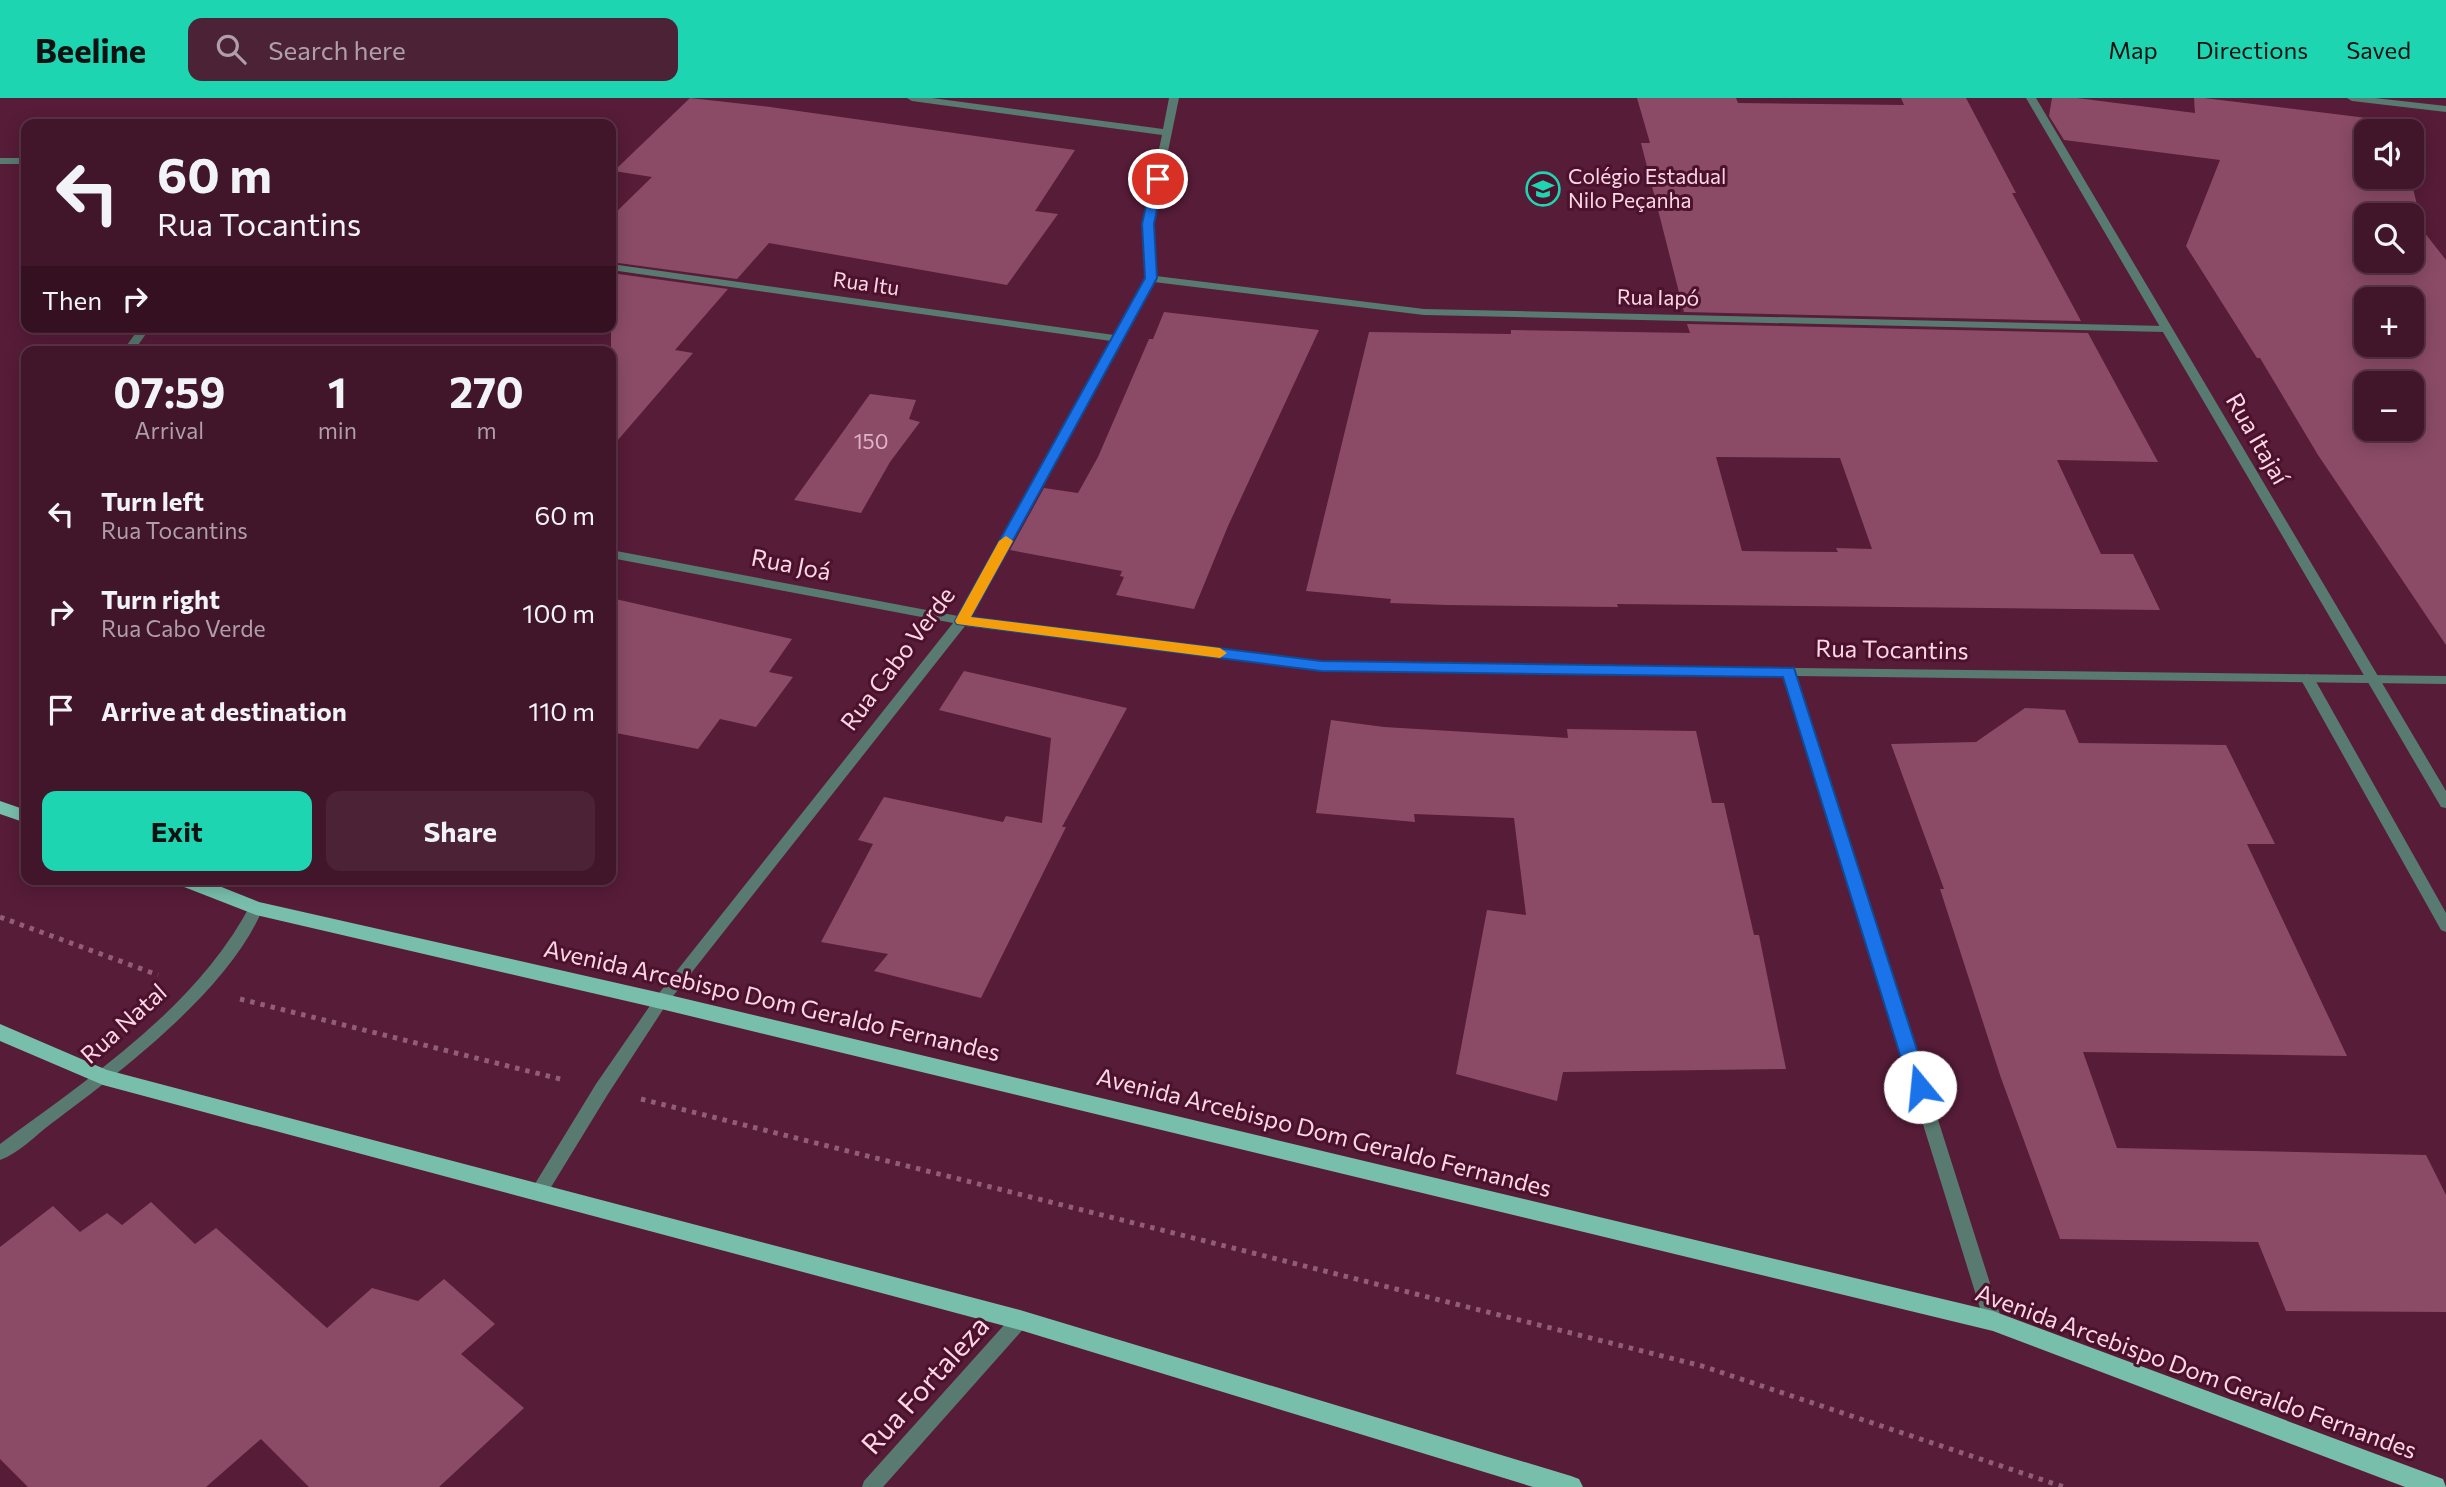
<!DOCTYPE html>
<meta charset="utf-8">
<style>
body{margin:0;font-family:Commissioner,sans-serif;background:#4c2236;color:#f1f3f6;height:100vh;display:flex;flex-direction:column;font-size:26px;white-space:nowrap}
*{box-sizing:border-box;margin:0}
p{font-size:23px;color:#ae9fa8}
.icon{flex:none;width:38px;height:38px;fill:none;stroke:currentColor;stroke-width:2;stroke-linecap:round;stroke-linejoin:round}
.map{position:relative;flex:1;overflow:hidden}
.panel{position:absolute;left:21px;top:248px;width:595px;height:539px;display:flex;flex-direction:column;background:#41152a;border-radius:14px;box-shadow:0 4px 18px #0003,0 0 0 2px #5a3447}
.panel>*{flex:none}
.top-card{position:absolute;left:21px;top:21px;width:595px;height:214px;border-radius:14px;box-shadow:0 4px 18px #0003,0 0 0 2px #5a3447;background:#41152a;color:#f1f3f6;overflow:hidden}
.tools{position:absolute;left:2354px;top:21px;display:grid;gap:14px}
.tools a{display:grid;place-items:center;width:70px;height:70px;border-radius:14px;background:#41152a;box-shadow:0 4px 18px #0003,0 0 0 2px #5a3447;font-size:35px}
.pin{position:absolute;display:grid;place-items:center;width:60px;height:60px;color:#fff;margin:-30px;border:4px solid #fff;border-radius:50%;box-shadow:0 2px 7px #0007}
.me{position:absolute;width:77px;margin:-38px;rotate:343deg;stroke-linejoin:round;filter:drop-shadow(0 0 5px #0008)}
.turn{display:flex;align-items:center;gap:24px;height:147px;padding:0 21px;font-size:32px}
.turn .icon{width:91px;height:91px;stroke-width:2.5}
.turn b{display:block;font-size:49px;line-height:60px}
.then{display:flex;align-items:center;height:66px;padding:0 21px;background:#0003;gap:14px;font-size:26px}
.eta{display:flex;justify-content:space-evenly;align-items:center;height:119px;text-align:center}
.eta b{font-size:42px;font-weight:700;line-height:49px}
.action{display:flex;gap:14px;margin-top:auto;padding:14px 21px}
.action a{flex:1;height:80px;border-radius:14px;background:#1dd5b1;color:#111;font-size:28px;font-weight:700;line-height:80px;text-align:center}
.action a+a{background:#4c2236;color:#f1f3f6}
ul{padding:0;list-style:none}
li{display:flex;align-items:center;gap:21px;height:98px;padding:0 21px}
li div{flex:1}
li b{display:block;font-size:26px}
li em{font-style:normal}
header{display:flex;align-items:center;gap:42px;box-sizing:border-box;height:98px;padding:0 35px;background:#1dd5b1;color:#111}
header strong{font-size:33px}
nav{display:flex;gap:38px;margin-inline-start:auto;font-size:24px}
.search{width:490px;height:63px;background:#4c2236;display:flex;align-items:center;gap:18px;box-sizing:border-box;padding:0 24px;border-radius:14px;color:#ae9fa8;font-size:26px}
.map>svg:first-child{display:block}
.building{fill:#8b4b66;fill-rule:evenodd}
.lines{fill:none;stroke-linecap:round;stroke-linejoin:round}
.path{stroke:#925e75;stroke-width:5;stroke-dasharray:4.5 6;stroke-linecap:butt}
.service{fill:#597a70;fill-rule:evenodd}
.minor{fill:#597a70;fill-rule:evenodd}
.tertiary{fill:#597a70;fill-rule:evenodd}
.primary{fill:#78bfab;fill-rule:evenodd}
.route{fill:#1a73e8;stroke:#114b97;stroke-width:2}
.slow{fill:#f59e0b}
.labels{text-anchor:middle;stroke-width:6;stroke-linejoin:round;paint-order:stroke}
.far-poi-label{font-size:21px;fill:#fdd7e5;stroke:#4b112d;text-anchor:start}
.far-street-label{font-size:21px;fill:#fdd7e5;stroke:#4b112d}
.number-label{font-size:21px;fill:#e0b4c5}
.street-label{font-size:24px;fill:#fdd7e5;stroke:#4b112d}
.near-street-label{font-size:28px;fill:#fdd7e5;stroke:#4b112d}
</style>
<header>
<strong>Beeline</strong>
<div class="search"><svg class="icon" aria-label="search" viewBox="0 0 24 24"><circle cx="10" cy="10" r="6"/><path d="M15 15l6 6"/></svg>Search here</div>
<nav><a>Map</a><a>Directions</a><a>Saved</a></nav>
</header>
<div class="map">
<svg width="2446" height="1389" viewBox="0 0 2446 1389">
<rect width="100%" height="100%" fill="#571c38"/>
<path class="building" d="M 690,0 L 770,9 L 1075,52 L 1035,113 L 1058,116 L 1007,187 L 769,145 L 737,181 L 611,164 L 611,119 L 652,79 L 614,73 Z
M 1637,0 L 1736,0 L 1738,5 L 1904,7 L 1901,0 L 1966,0 L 2016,95 L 2012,95 L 2081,223 L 1684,214 L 1641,45 L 1650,45 Z
M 2052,0 L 2077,0 L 2195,15 L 2194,0 L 2204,0 L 2375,21 L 2378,33 L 2366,33 L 2366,79 L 2410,79 L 2424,134 L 2446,162 L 2446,547 L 2318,357 L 2260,260 L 2257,260 L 2186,148 L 2220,62 L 2064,42 L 2049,18 ZM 2366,117 L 2412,117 L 2412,163 L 2366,163 ZM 2366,201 L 2412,201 L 2412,247 L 2366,247 ZM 2366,285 L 2412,285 L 2412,331 L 2366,331 Z
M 611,175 L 728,191 L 675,252 L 693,255 L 611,350 Z
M 1164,214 L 1319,232 L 1228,428 L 1194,511 L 1116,497 L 1124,479 L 1120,478 L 1122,473 L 1010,452 L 1044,390 L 1078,395 L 1098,359 L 1149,241 L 1153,241 Z
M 1687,226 L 2088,235 L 2158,364 L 2057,362 L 2101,456 L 2133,456 L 2160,512 L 1617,506 L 1618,509 L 1446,507 L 1390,505 L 1391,501 L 1306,493 L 1369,234 L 1511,236 L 1511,232 L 1690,235 ZM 1716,359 L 1840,360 L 1872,451 L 1836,450 L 1838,454 L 1742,453 Z
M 870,296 L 916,302 L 909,321 L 920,324 L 890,364 L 861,415 L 794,402 Z
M 611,500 L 792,541 L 769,574 L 793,579 L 756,629 L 720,621 L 698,651 L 611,634 Z
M 964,573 L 1127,610 L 1062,729 L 1066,729 L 981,900 L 874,873 L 888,856 L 821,844 L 873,746 L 858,742 L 884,699 L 1003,724 L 1006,718 L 1042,725 L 1051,640 L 939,612 Z
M 2025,610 L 2065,612 L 2079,645 L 2226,647 L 2275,746 L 2247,746 L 2347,958 L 2083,954 L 2117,1050 L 2426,1057 L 2446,1097 L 2446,1214 L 2286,1213 L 2258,1144 L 2060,1141 L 2001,980 L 1940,791 L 1944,791 L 1891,646 L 1976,644 Z
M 1331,622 L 1384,629 L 1568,640 L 1567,631 L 1696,633 L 1712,705 L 1724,705 L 1754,837 L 1759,837 L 1786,971 L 1563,974 L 1557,1003 L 1456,976 L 1487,812 L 1526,817 L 1514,720 L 1414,716 L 1415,724 L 1316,715 Z
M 151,1104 L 195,1146 L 216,1130 L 327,1230 L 372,1190 L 418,1203 L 444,1181 L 495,1226 L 461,1256 L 524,1310 L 439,1389 L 309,1389 L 261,1341 L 206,1389 L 28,1389 L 0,1361 L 0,1149 L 53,1108 L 80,1134 L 107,1115 L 122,1127 Z"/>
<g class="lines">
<path class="path" d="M 0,819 L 158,877
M 240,901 L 564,982
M 641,1001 L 1702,1268 L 2064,1389"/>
<path class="service" d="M 0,60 L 26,60 L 26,66 L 0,66 Z
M 140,229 L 151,229 L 133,254 L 122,254 Z"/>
<path class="minor" d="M 907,0 L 932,0 L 1163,31 L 1169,0 L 1179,0 L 1153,126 L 1156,178 L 1424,211 L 2166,228 L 2171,231 L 2166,234 L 1424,217 L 1154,184 L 970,520 L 1321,564 L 2446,578 L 2446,586 L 1797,578 L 2002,1223 L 1999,1229 L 1993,1231 L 1987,1229 L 1984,1223 L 1784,578 L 1321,572 L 965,528 L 666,907 L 608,996 L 545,1099 L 539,1101 L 533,1099 L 531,1094 L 533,1089 L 596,986 L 656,899 L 953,525 L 611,460 L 611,452 L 958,518 L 1111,243 L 611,172 L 611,166 L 1114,237 L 1146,180 L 1143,126 L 1162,37 L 912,3 Z
M 256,804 L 261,806 L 263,810 C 231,890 121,974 52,1025 C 36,1037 19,1055 0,1062 L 0,1046 C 91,979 197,909 251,806 Z
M 1020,1214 L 1026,1216 L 1029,1222 L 1026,1228 L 883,1389 L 862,1389 L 864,1383 L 1014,1216 Z"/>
<path class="tertiary" d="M 2026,0 L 2036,0 L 2446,693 L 2446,710 L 2441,709 Z
M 2347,0 L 2375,0 L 2446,8 L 2446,14 L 2352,3 Z
M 2307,576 L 2314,580 L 2446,815 L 2446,834 L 2441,832 L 2300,580 Z"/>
<path class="primary" d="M 0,703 L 26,712 L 26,725 L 0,716 Z
M 176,782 L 204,782 L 259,804 L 661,895 L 1993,1213 L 2435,1378 L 2443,1381 L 2446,1389 L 2405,1389 L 1993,1233 L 661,911 L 256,817 L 179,787 Z
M 0,926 L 107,972 L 1020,1212 L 1571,1378 L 1579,1381 L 1583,1389 L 1533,1389 L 1020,1232 L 103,987 L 0,943 Z"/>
</g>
<path class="route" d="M 1158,77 L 1163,81 L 1154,126 L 1157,180 L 971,519 L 1321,563 L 1794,570 L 1929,989 L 1926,995 L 1920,997 L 1913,995 L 1910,989 L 1783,579 L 1321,573 L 957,526 L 955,523 L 1145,180 L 1142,126 L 1152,81 Z"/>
<path class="slow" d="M 1006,438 L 1013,443 L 971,519 L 1220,550 L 1227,555 L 1220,560 L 957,526 L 955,523 L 999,443 Z"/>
<defs>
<symbol id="school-ring" viewBox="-11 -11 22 22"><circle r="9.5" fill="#4b112d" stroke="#1dd5b1" stroke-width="1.5"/><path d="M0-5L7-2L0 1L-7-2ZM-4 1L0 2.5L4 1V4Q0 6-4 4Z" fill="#1dd5b1"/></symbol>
</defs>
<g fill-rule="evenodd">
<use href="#school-ring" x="1524" y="72" width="38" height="38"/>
</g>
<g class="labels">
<g class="far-poi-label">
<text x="1568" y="86">Colégio Estadual<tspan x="1568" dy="24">Nilo Peçanha</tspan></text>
</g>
<g class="far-street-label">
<text transform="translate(866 186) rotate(8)" y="7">Rua Itu</text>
<text transform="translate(1658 200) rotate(1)" y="7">Rua Iapó</text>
</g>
<g class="number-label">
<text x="871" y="351">150</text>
</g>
<g class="street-label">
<text transform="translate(2257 341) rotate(60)" y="8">Rua Itajaí</text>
<text transform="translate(791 467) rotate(11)" y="8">Rua Joá</text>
<text transform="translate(1892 552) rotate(1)" y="8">Rua Tocantins</text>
<text transform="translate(898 561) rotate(-53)" y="8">Rua Cabo Verde</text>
<text transform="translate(772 903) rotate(13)" y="8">Avenida Arcebispo Dom Geraldo Fernandes</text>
<text transform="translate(124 926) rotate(-42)" y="8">Rua Natal</text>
<text transform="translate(1324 1035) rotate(14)" y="8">Avenida Arcebispo Dom Geraldo Fernandes</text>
<text transform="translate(2196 1274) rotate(20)" y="8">Avenida Arcebispo Dom Geraldo Fernandes</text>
</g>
<g class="near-street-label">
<text transform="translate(925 1287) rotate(-48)" y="10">Rua Fortaleza</text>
</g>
</g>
</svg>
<div class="tools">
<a><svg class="icon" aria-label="sound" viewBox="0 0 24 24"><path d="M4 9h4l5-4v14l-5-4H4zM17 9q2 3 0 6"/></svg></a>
<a><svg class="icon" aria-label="search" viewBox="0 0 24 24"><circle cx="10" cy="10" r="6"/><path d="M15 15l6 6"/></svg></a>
<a>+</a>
<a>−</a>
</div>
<div class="pin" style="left:1158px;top:81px;background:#d93025"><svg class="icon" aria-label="arrive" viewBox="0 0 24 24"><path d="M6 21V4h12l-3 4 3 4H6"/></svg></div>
<svg class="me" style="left:1920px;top:989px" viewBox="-20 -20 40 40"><circle r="19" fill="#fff"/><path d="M0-13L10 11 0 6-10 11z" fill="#1a73e8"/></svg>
<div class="top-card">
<div class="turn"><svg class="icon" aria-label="left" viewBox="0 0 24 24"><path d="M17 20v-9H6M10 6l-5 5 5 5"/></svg><div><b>60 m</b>Rua Tocantins</div></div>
<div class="then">Then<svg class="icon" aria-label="right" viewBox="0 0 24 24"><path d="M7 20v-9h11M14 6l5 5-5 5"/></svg></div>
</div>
<section class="panel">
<div class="eta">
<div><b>07:59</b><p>Arrival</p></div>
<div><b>1</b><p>min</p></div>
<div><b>270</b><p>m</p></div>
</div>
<ul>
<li><svg class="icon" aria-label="left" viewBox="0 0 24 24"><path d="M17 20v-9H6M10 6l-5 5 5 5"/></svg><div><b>Turn left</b><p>Rua Tocantins</p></div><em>60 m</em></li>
<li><svg class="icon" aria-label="right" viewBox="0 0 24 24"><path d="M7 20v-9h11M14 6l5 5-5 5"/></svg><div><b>Turn right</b><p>Rua Cabo Verde</p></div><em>100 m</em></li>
<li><svg class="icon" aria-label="arrive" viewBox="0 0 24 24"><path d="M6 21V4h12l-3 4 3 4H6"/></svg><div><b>Arrive at destination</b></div><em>110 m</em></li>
</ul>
<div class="action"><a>Exit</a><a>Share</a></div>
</section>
</div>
